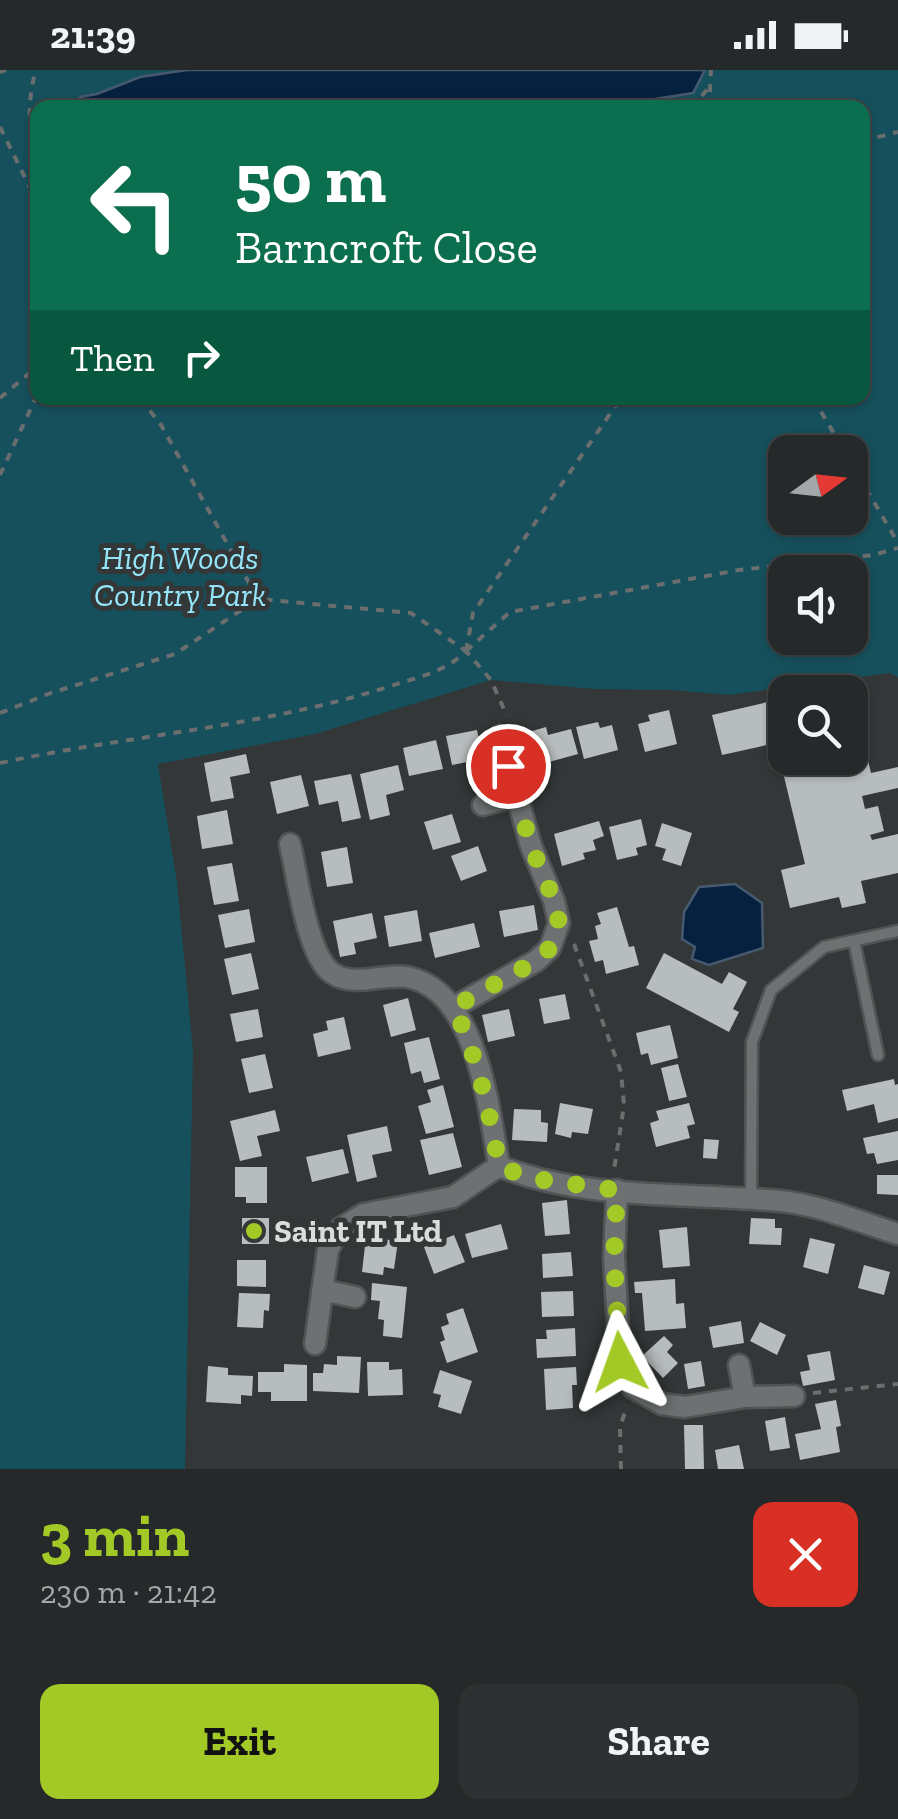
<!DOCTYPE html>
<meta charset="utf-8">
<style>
body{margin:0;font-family:"Zilla Slab",serif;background:#2e3131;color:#f1f3f6;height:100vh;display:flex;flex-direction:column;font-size:38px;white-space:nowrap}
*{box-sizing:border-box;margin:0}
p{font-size:32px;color:#a4a6a8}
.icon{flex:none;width:55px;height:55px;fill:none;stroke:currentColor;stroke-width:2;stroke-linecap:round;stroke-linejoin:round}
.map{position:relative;height:1399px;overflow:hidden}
.drawer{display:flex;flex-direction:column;background:#262929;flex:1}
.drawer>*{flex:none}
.guide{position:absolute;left:30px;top:30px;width:840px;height:305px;border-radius:20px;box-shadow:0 2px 8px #0004,0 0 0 2px #424546;background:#0b6e4f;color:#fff;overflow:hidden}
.needle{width:65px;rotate:75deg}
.buttons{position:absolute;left:768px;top:365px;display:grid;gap:20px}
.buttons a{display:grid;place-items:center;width:100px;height:100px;border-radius:20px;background:#262929;box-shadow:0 2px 8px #0004,0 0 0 2px #424546;font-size:50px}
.pin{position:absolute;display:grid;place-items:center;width:85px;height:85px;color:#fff;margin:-42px;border:5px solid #fff;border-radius:50%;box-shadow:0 2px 10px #0007}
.me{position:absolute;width:110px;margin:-55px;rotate:356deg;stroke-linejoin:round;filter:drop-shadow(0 0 8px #0008)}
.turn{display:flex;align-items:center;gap:35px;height:210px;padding:0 40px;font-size:45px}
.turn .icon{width:130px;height:130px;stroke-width:2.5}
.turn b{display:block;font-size:70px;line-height:85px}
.then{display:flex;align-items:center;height:95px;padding:0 40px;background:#0003;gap:20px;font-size:38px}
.round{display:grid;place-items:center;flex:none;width:105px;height:105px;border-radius:20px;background:#2e3131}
.head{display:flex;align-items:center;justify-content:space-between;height:170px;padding:0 40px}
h1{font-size:60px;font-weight:700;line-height:75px;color:#a3c926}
.primary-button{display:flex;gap:20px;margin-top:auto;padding:20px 40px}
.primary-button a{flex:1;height:115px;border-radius:20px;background:#a3c926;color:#111;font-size:40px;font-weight:700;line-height:115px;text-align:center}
.primary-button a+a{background:#2e3131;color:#f1f3f6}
.status{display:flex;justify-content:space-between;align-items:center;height:70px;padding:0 50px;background:#262929;direction:ltr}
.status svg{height:28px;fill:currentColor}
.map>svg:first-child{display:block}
.green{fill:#16505c;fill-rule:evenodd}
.water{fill:#06213f;stroke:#46596e;stroke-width:2.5}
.building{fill:#b7bcbc}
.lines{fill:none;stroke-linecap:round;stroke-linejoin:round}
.lane-casing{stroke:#515354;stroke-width:15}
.street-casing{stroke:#515354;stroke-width:25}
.path{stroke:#6b6e6e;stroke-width:4;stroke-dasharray:8 8;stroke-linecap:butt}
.lane{stroke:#6d7172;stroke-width:10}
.street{stroke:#6d7172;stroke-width:20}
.route{stroke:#a3c926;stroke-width:18;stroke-dasharray:0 32.4}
.poi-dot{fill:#a3c926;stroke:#333737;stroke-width:4}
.labels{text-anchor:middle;stroke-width:10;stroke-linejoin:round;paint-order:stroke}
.park-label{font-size:32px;font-style:italic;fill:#95e6fa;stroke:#333737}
.poi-label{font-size:32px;font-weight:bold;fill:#dbdddd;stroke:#333737;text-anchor:start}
</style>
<div class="status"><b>21:39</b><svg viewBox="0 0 49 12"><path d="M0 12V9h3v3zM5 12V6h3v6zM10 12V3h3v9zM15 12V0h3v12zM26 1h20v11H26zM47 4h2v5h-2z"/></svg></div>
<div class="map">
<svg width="898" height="1399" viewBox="0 0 898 1399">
<rect width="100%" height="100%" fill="#333737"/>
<path class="green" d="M 0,0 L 898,0 L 898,607 L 889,603 L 729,625 L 672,620 L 595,619 L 491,610 L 315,664 L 158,694 L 177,812 L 193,981 L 185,1399 L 0,1399 ZM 38,38 L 862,38 L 862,328 L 38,328 ZM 785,382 L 850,382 L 850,448 L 785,448 ZM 785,502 L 850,502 L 850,568 L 785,568 Z"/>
<path class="water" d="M 187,0 L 705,0 L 693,23 L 599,38 L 74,37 L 80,27 L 97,24 L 140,7 Z
M 735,814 L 762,833 L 763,878 L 709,895 L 692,889 L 695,877 L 682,869 L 684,842 L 699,817 Z"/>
<path class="building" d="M 785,628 L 785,688 L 850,688 L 850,640 L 856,639 L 871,703 L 898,697 L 898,718 L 862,726 L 865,739 L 878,736 L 884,761 L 870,765 L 872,770 L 898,764 L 898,803 L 861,811 L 866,833 L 842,838 L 839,827 L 790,838 L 781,800 L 805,794 L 776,673 L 722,685 L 712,645 Z
M 669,640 L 677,674 L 645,682 L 638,654 L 650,651 L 648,645 Z
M 598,652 L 600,658 L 612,655 L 618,680 L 584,689 L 576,657 Z
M 546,657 L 548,665 L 571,659 L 578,684 L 531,697 L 522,664 Z
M 477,660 L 483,689 L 452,695 L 446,666 Z
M 436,670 L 443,699 L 409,706 L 403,678 Z
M 246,684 L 250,703 L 230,707 L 234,728 L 211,732 L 204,693 Z
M 398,695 L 404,720 L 386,725 L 390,745 L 370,750 L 360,704 Z
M 351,704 L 361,748 L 342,752 L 338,731 L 319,735 L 314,711 Z
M 301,705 L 309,736 L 277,744 L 270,712 Z
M 227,740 L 233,774 L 202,779 L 197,746 Z
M 452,744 L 461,772 L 433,780 L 424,752 Z
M 641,749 L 647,775 L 636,778 L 638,785 L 617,790 L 609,757 Z
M 599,751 L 604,766 L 593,770 L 596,780 L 583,783 L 585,789 L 562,796 L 554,764 Z
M 662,753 L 692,763 L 681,796 L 662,790 L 666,779 L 655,776 Z
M 478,776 L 487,801 L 461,811 L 451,786 Z
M 347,777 L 353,813 L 327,817 L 321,782 Z
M 232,793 L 239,831 L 214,835 L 207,797 Z
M 534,835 L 538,860 L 504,867 L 499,841 Z
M 617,837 L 629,877 L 634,876 L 639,895 L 606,904 L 603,890 L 595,892 L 589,871 L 598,869 L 595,856 L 601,854 L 597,843 Z
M 249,839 L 255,872 L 225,878 L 218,845 Z
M 417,840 L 422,871 L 389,877 L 384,846 Z
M 372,843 L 377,868 L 354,873 L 356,884 L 340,887 L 333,851 Z
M 474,853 L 480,877 L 435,888 L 429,863 Z
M 251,883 L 259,919 L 232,925 L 224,889 Z
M 664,883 L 722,914 L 729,902 L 747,912 L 733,939 L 739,942 L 729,962 L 646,918 Z
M 565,924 L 570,949 L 544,954 L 539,929 Z
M 408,928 L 416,960 L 391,967 L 383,935 Z
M 258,939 L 263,967 L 236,972 L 230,944 Z
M 509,939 L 515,966 L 488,972 L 482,945 Z
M 344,947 L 351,979 L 318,987 L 313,964 L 328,960 L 326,951 Z
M 670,955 L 678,988 L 651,995 L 648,983 L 641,985 L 636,963 Z
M 429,967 L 440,1009 L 424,1013 L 421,1001 L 411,1004 L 404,973 Z
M 265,984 L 273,1018 L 249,1023 L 241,989 Z
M 678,994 L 687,1027 L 669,1031 L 661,998 Z
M 894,1009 L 895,1015 L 898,1014 L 898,1048 L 878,1053 L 874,1034 L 847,1041 L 842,1020 Z
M 443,1015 L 454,1057 L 426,1064 L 418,1036 L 431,1032 L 427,1020 Z
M 560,1033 L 593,1039 L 588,1064 L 572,1062 L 571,1068 L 555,1064 Z
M 689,1033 L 695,1054 L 687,1056 L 690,1068 L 656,1077 L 650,1053 L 659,1050 L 656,1041 Z
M 514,1039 L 541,1040 L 541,1052 L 548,1053 L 547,1072 L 512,1070 Z
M 275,1040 L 280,1061 L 257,1066 L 262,1086 L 240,1091 L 230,1051 Z
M 387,1056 L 392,1081 L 372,1085 L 377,1107 L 357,1112 L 347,1065 Z
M 898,1061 L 898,1090 L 877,1094 L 874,1083 L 867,1084 L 863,1068 Z
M 453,1063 L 462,1097 L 429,1105 L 420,1070 Z
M 704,1069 L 719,1070 L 717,1089 L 703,1088 Z
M 343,1079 L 349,1103 L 312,1112 L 306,1087 Z
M 235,1097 L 267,1097 L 267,1133 L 246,1133 L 246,1127 L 235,1127 Z
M 877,1105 L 898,1105 L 898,1125 L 877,1124 Z
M 567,1130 L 570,1164 L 545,1166 L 542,1133 Z
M 242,1148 L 269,1148 L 269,1174 L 242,1174 Z
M 751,1148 L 775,1149 L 775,1158 L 782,1158 L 781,1175 L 749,1174 Z
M 501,1154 L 508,1179 L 472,1188 L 465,1164 Z
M 687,1157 L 690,1196 L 663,1198 L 659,1160 Z
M 454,1165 L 465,1192 L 434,1204 L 424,1177 Z
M 366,1167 L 398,1171 L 394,1199 L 384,1197 L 383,1205 L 362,1202 Z
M 810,1168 L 835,1174 L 828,1204 L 803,1197 Z
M 571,1182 L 573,1206 L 543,1208 L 542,1184 Z
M 237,1190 L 266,1190 L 266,1217 L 237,1216 Z
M 864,1195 L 890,1202 L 884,1225 L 858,1218 Z
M 675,1209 L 676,1234 L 684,1233 L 686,1258 L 645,1261 L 642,1223 L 635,1223 L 634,1212 Z
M 372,1213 L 407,1217 L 402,1268 L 383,1266 L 384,1250 L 378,1249 L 380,1231 L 371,1230 Z
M 573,1221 L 574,1246 L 542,1247 L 541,1222 Z
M 239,1223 L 270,1224 L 269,1241 L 264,1240 L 263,1258 L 237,1257 Z
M 463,1238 L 478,1282 L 447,1293 L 440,1272 L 445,1270 L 441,1257 L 449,1254 L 446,1244 Z
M 741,1251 L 744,1273 L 713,1278 L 709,1257 Z
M 760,1252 L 786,1265 L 777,1285 L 750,1271 Z
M 575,1258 L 576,1286 L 537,1288 L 536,1269 L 547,1269 L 546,1260 Z
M 664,1266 L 673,1275 L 667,1282 L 678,1293 L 663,1308 L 642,1286 Z
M 830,1281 L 835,1310 L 803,1316 L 800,1302 L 810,1300 L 807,1285 Z
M 337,1286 L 361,1287 L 359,1323 L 313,1321 L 313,1303 L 323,1303 L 324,1294 L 337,1295 Z
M 701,1291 L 705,1316 L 688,1319 L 684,1294 Z
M 367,1292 L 389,1292 L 389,1300 L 402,1299 L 403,1325 L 368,1326 Z
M 284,1294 L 307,1295 L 307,1331 L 271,1331 L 271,1322 L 258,1322 L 258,1302 L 284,1302 Z
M 208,1296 L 228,1298 L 228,1305 L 253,1306 L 252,1326 L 241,1325 L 241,1334 L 206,1332 Z
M 576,1297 L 577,1315 L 572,1315 L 573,1338 L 546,1340 L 544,1299 Z
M 440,1300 L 472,1311 L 461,1344 L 438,1337 L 441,1325 L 433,1323 Z
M 836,1330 L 841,1356 L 836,1357 L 840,1382 L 800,1390 L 795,1364 L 821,1359 L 815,1334 Z
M 785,1347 L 790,1378 L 770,1381 L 765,1351 Z
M 684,1355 L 703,1355 L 704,1399 L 685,1399 Z
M 739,1375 L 744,1399 L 718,1399 L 715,1380 Z"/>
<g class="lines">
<defs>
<path id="lane" d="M 854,871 L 878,985
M 751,1129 L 752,972 L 771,920 L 824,877 L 898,861"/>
<path id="street" d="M 483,735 L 517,726
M 290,774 C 297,804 307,886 332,903 C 354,918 383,903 407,907 C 477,920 489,1039 499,1096 C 585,1131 688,1122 780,1131 C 820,1135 860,1152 898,1164
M 454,937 L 536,891 L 550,878 L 559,853 L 554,831 L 531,776 L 500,666
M 617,1120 L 614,1187 L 620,1292 L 632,1317 L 662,1334 L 685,1337 L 745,1327 L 794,1326
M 322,1220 L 355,1227
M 315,1274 L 328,1179 L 341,1158 L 364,1144 L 453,1127 L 499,1096
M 739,1295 L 745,1327"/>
</defs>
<use href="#lane" class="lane-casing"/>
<use href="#street" class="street-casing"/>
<path class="path" d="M 0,2 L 6,0
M 641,38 L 697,32 L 710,16
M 709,38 L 711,0
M 0,57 L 38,134
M 862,71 L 898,62
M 35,126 C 36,80 22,46 36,0
M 0,328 L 38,296
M 140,328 L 161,355 L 258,529 L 411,543 L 466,581
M 813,328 L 845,382
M 850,391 L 898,473
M 0,405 L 38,323
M 466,581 L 510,542 L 739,500 L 873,485 L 898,478
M 466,581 L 473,543 L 621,328
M 0,643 L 51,623 L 175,584 L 258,529
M 0,693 C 130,665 263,657 391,616 C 418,607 446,602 466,581 L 491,610 L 507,646
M 574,874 L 621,1002 L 624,1035 L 614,1100
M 813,1323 L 898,1314
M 621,1399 L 620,1357 L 627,1336"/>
<use href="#lane" class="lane"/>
<use href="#street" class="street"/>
</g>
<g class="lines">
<path class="route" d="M 508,696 L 531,776 L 554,830 L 559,853 L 550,878 L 536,891 L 454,937 C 478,989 489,1039 499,1096 L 529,1108 L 617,1120 L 614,1187 L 620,1292"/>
</g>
<circle class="poi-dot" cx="254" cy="1161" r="10"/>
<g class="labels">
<g class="park-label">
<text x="180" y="499">High Woods<tspan x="180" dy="37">Country Park</tspan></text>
</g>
<g class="poi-label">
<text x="274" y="1172">Saint IT Ltd</text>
</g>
</g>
</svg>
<div class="buttons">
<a><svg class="needle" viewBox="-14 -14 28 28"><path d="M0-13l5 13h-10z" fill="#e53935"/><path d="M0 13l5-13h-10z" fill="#a4a6a8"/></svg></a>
<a><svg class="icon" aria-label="sound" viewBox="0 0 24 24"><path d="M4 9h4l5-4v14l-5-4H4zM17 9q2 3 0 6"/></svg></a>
<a><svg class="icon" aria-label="search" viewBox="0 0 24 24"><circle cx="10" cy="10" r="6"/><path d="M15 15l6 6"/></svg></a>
</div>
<div class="pin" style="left:508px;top:696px;background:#d93025"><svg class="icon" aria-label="arrive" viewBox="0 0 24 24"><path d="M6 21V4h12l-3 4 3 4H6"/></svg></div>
<svg class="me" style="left:620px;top:1292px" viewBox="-20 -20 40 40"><path d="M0-17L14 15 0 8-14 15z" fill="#a3c926" stroke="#fff" stroke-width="4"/></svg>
<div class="guide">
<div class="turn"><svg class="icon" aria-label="left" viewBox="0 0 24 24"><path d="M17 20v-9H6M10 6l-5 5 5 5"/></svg><div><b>50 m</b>Barncroft Close</div></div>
<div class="then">Then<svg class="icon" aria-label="right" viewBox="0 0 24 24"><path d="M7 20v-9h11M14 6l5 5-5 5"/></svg></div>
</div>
</div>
<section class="drawer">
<div class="head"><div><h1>3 min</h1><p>230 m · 21:42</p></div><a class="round" style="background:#d93025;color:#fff"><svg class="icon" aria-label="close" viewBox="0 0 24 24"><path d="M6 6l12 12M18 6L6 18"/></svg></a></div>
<div class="primary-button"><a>Exit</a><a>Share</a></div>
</section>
